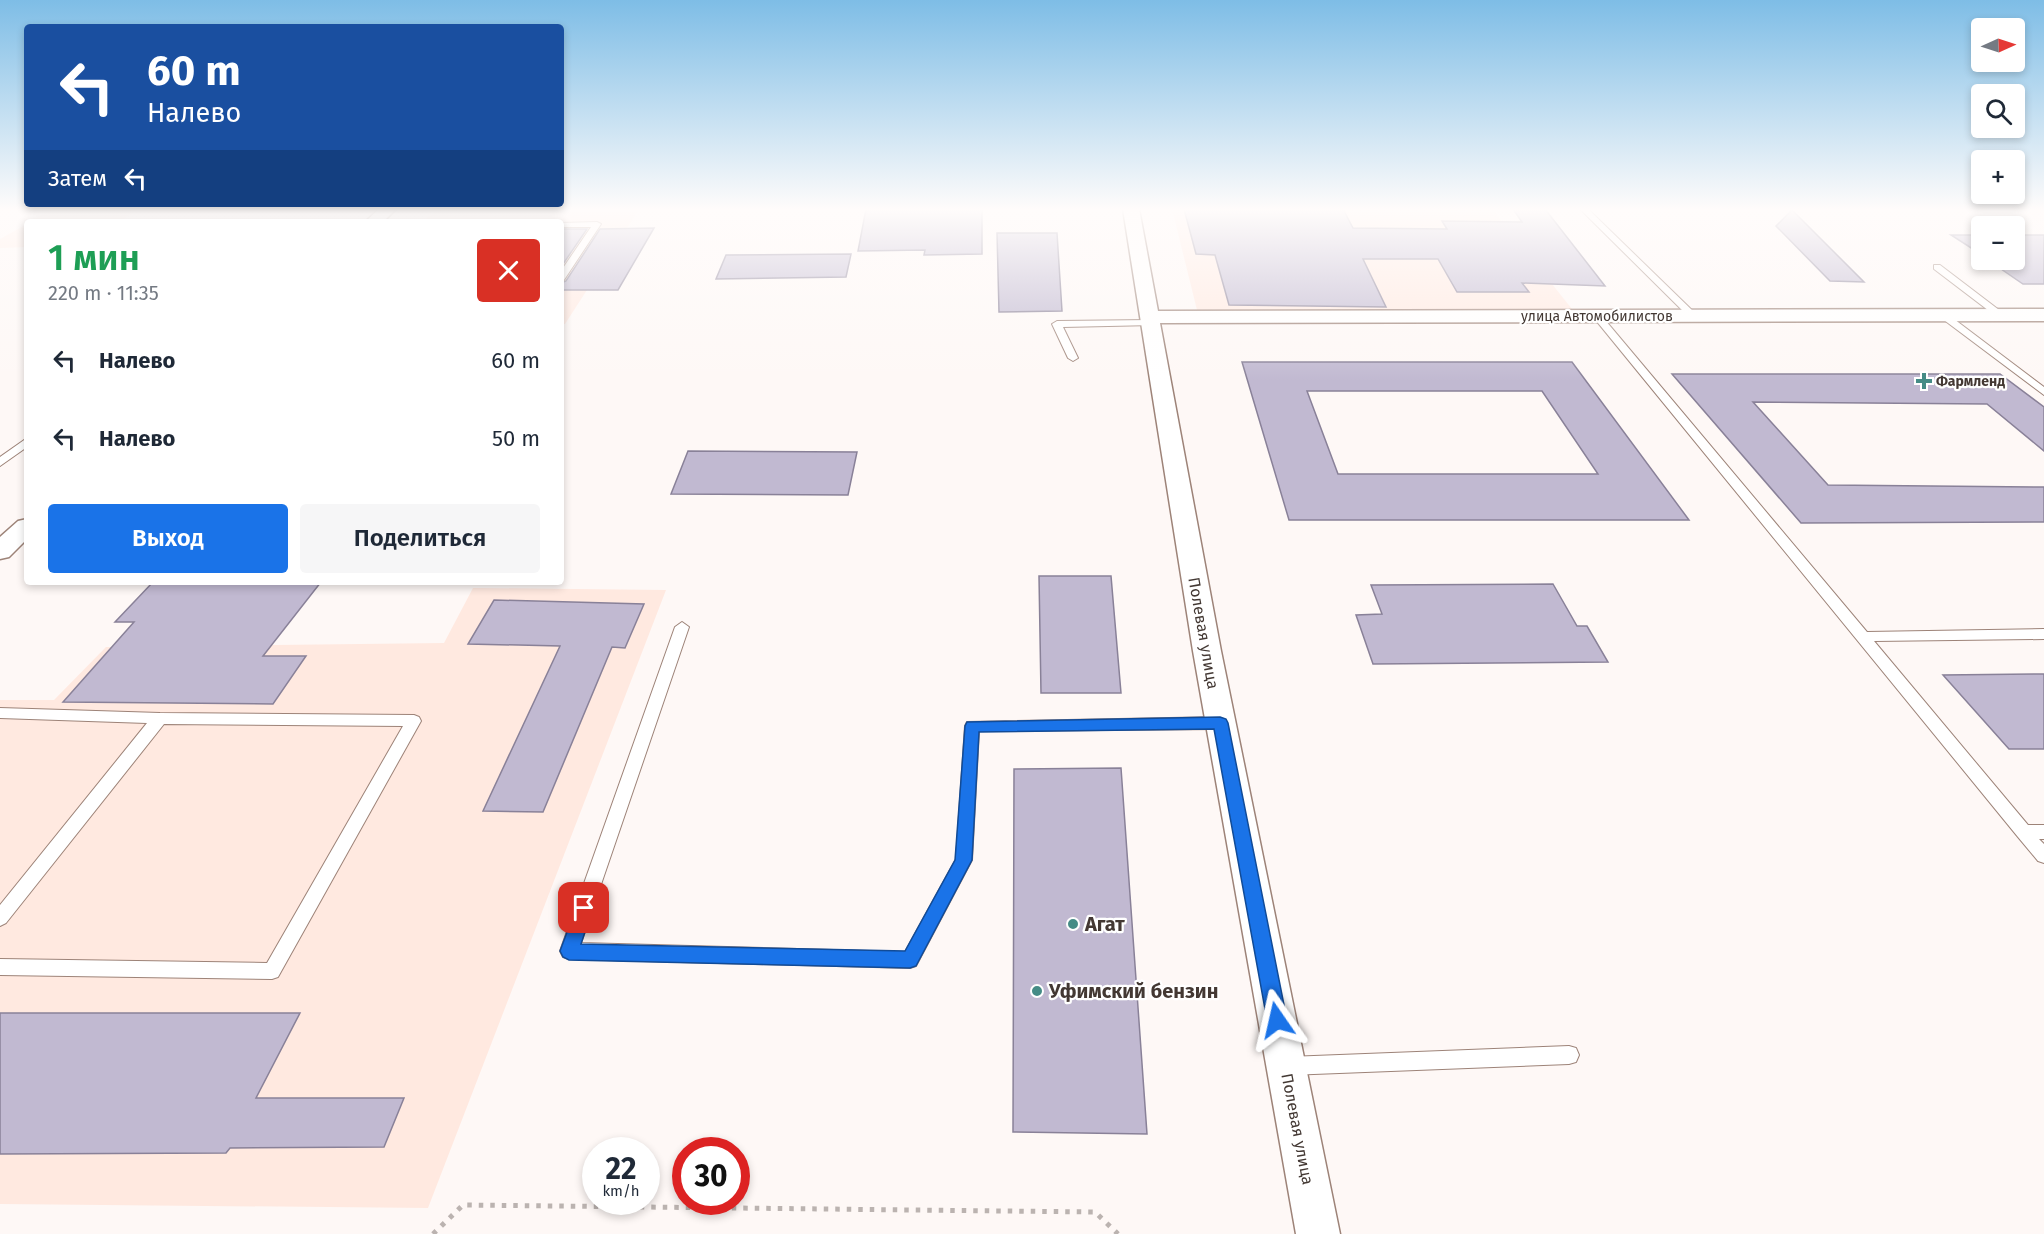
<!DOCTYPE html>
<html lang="ru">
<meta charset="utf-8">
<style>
body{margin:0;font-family:"Fira Sans",sans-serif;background:#f6f6f7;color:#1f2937;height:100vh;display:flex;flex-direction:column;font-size:22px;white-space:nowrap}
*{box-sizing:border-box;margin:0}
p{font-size:20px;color:#747a83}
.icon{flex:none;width:33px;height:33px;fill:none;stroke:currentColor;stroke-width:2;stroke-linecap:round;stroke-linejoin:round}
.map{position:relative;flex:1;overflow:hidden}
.drawer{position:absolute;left:24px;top:219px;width:540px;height:366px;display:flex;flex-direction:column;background:#fff;border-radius:6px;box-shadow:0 3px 9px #0003}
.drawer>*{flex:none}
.guide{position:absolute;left:24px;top:24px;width:540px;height:183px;border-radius:6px;box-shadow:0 3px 9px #0003;background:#1a4fa0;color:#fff;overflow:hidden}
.needle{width:39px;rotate:87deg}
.tools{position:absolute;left:1971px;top:18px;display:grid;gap:12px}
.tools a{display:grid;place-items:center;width:54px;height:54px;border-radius:6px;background:#fff;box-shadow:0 3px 9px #0003;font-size:30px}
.speed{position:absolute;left:582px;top:1137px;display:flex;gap:12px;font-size:30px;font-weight:700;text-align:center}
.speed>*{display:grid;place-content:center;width:78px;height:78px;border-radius:50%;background:#fff;box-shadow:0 3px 9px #0003;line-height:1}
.speed small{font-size:15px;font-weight:400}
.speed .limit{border:9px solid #d22;background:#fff;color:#111}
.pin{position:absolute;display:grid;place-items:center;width:51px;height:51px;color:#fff;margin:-26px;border-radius:12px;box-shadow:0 3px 9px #0006}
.me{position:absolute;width:66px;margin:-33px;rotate:349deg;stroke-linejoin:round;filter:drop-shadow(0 0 4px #0008)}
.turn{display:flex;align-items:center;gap:21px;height:126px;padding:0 24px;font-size:27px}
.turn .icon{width:78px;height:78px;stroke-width:2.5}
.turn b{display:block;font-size:42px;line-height:51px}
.then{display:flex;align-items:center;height:57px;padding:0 24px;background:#0003;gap:12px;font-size:22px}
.round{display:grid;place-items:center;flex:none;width:63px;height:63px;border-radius:6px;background:#f6f6f7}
.overview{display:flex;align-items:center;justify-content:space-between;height:102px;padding:0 24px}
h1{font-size:36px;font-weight:600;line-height:45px;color:#1e9e55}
.button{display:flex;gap:12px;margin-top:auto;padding:12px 24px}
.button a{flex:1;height:69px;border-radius:6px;background:#1a73e8;color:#fff;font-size:24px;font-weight:600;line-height:69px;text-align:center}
.button a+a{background:#f6f6f7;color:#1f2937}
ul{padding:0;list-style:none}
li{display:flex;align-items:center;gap:18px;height:78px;padding:0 24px}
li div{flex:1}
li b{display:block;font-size:22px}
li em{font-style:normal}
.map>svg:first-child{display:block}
.built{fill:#ffe9e0}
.building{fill:#c1b9d1;stroke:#898198;stroke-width:1.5;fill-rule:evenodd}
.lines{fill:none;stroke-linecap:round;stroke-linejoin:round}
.lane-casing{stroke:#9d8378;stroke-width:2}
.street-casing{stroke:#9d8378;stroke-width:3}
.path{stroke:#bbb3b0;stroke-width:5;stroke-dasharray:4.5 7;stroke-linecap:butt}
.lane{fill:#fff;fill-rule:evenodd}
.street{fill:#fff;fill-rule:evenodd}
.route{fill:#1a73e8;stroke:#114b97;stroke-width:1.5}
.poi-dot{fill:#458c86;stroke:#fff;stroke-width:2}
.labels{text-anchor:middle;stroke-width:4.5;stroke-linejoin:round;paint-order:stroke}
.far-street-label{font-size:14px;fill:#433833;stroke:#fff}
.far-poi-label{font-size:14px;font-weight:bold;fill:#433833;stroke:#fff;text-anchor:start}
.street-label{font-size:16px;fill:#433833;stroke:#fff}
.near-poi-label{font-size:20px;font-weight:bold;fill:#433833;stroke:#fff;text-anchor:start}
</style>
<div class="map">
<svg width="2044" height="1234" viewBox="0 0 2044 1234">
<rect width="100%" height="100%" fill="#fef8f6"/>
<path class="built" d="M 0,209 L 139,209 L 119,222 L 30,222 L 44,213 L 0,212 Z
M 437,209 L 460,209 L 458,212 L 638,211 L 565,324 L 561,324 L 561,222 L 423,222 Z
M 1172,209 L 1492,209 L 1572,309 L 1198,314 Z
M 27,224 L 27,247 L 0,248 L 0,239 Z
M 473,588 L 666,590 L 428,1208 L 0,1204 L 0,700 L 54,700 L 106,647 L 444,643 Z"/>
<path class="building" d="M 866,209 L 982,209 L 982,254 L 924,255 L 925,250 L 858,251 Z
M 1184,209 L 1343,209 L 1353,228 L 1447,229 L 1442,221 L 1522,222 L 1513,209 L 1545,209 L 1605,286 L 1522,283 L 1529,292 L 1457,292 L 1438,259 L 1363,259 L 1386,307 L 1229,305 L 1215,255 L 1196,254 Z
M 1792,210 L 1864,282 L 1830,281 L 1776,226 Z
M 654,228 L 618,290 L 561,290 L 561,283 L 566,281 L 600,229 Z
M 561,229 L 587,229 L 561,267 Z
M 997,233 L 1057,233 L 1062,311 L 999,312 Z
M 1951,235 L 1982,235 L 1982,255 Z
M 2014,235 L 2044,235 L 2044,284 L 2023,284 L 1988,260 L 2014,260 Z
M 851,254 L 846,277 L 716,279 L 726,255 Z
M 1242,362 L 1572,362 L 1689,520 L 1289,520 ZM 1307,391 L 1542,391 L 1598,474 L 1338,474 Z
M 1672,374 L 2000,374 L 2044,407 L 2044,451 L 1987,404 L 1753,402 L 1828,485 L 2044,487 L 2044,522 L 1801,523 Z
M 688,451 L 857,452 L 848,495 L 671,494 Z
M 1039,576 L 1111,576 L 1121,693 L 1041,693 Z
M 153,582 L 321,582 L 263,656 L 306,656 L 273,704 L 63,702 L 134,622 L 115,622 Z
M 1553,584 L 1577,626 L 1587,626 L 1608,662 L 1373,664 L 1356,615 L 1382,614 L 1371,585 Z
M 494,600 L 644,604 L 625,648 L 612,647 L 543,812 L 483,811 L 560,646 L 468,644 Z
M 2044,674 L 2044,749 L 2009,749 L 1943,675 Z
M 1121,768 L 1147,1134 L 1013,1132 L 1014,769 Z
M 0,1013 L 300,1013 L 256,1098 L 404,1098 L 384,1147 L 230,1148 L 226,1153 L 0,1154 Z"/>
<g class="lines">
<defs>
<path id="lane" d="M 1580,209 L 1588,209 L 1696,314 L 1696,318 L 1690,318 Z
M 597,222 L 601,224 L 564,280 L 561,281 L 561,271 L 591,227 L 561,227 L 561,223 Z
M 1934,265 L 1940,265 L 2003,313 L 2003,317 L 1997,317 L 1934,269 Z
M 1940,313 L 1946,313 L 2044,387 L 2044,395 L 1940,317 Z
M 1594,314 L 1600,314 L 1867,632 L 2044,629 L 2044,639 L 1874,641 L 2028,825 L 2044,825 L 2044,839 L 2039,839 L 2044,844 L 2044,863 L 2038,861 L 2018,837 L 1594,318 Z
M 1151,320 L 1154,321 L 1154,325 L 1063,327 L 1078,358 L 1073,361 L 1068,358 L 1052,324 L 1057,321 Z
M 27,438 L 27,447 L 0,466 L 0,457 Z
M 682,622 L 689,627 L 581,943 L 905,952 L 956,859 L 965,726 L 967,722 L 1220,717 L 1225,719 L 1227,723 L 1225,727 L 1220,729 L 979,731 L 972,860 L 916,966 L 910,968 L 569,959 L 563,957 L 560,951 L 675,627 Z
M 0,708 L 160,713 L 414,715 L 419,717 L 421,721 L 278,977 L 272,979 L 0,975 L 0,959 L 267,963 L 403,726 L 164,724 L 6,923 L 0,926 L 0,905 L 147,723 L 0,718 Z
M 1569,1046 L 1576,1048 L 1579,1055 L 1576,1062 L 1569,1064 L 1288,1075 L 1281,1073 L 1278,1066 L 1281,1059 L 1288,1057 Z"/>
<path id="street" d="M 379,209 L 396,209 L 383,222 L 365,222 Z
M 1123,209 L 1139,209 L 1158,311 L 2044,309 L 2044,321 L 1160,323 L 1221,651 L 1340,1234 L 1296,1234 L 1193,651 Z
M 27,519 L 27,539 L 9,557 L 0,559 L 0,537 L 18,521 Z"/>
</defs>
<use href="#lane" class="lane-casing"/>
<use href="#street" class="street-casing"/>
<path class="path" d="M 433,1234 L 463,1205 L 1095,1212 L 1118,1234"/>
<use href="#lane" class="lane"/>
<use href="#street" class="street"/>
</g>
<linearGradient id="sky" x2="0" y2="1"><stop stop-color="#7ebde6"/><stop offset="0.55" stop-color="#fffcfb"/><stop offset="1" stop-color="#fffcfb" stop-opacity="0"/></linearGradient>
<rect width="2044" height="381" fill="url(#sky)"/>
<path class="route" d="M 1220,717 L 1226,719 L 1228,723 L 1287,1020 L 1284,1027 L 1277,1029 L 1270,1027 L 1267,1020 L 1214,729 L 979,732 L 972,860 L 916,966 L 910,968 L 569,960 L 563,957 L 560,951 L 576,908 L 578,903 L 584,901 L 591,903 L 593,908 L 581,944 L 905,951 L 955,860 L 965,726 L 967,722 Z"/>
<g class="poi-dot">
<path d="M1921 372h6v6h6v6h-6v6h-6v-6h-6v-6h6z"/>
<circle cx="1073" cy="924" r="6"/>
<circle cx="1037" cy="991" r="6"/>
</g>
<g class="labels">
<g class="far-street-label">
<text x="1597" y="321">улица Автомобилистов</text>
</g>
<g class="far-poi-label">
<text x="1936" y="386">Фармленд</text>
</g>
<g class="street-label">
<text transform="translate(1204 633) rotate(80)" y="6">Полевая улица</text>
<text transform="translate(1298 1129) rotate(79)" y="6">Полевая улица</text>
</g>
<g class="near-poi-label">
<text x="1085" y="931">Агат</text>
<text x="1049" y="998">Уфимский бензин</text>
</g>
</g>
</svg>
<div class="tools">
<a><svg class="needle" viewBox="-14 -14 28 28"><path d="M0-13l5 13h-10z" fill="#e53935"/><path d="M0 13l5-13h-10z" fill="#747a83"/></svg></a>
<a><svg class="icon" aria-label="search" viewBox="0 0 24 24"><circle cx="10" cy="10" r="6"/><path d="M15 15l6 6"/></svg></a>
<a>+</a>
<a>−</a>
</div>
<div class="speed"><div>22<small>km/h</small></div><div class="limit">30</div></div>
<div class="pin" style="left:584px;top:908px;background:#d93025"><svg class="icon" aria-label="arrive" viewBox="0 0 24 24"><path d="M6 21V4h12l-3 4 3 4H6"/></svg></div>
<svg class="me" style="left:1277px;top:1020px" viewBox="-20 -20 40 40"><path d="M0-17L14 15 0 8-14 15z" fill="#1a73e8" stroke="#fff" stroke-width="4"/></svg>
<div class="guide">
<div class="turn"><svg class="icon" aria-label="left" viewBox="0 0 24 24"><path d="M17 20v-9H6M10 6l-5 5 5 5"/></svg><div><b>60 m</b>Налево</div></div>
<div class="then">Затем<svg class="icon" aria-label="left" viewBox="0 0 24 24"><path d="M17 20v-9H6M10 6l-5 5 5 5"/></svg></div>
</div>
<section class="drawer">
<div class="overview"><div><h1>1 мин</h1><p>220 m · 11:35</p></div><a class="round" style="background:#d93025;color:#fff"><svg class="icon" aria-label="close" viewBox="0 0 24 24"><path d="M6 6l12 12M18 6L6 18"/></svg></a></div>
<ul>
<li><svg class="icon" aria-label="left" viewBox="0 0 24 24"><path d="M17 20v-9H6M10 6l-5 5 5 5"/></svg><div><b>Налево</b></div><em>60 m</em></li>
<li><svg class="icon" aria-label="left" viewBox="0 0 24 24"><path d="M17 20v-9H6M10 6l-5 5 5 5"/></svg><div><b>Налево</b></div><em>50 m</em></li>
</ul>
<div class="button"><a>Выход</a><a>Поделиться</a></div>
</section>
</div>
